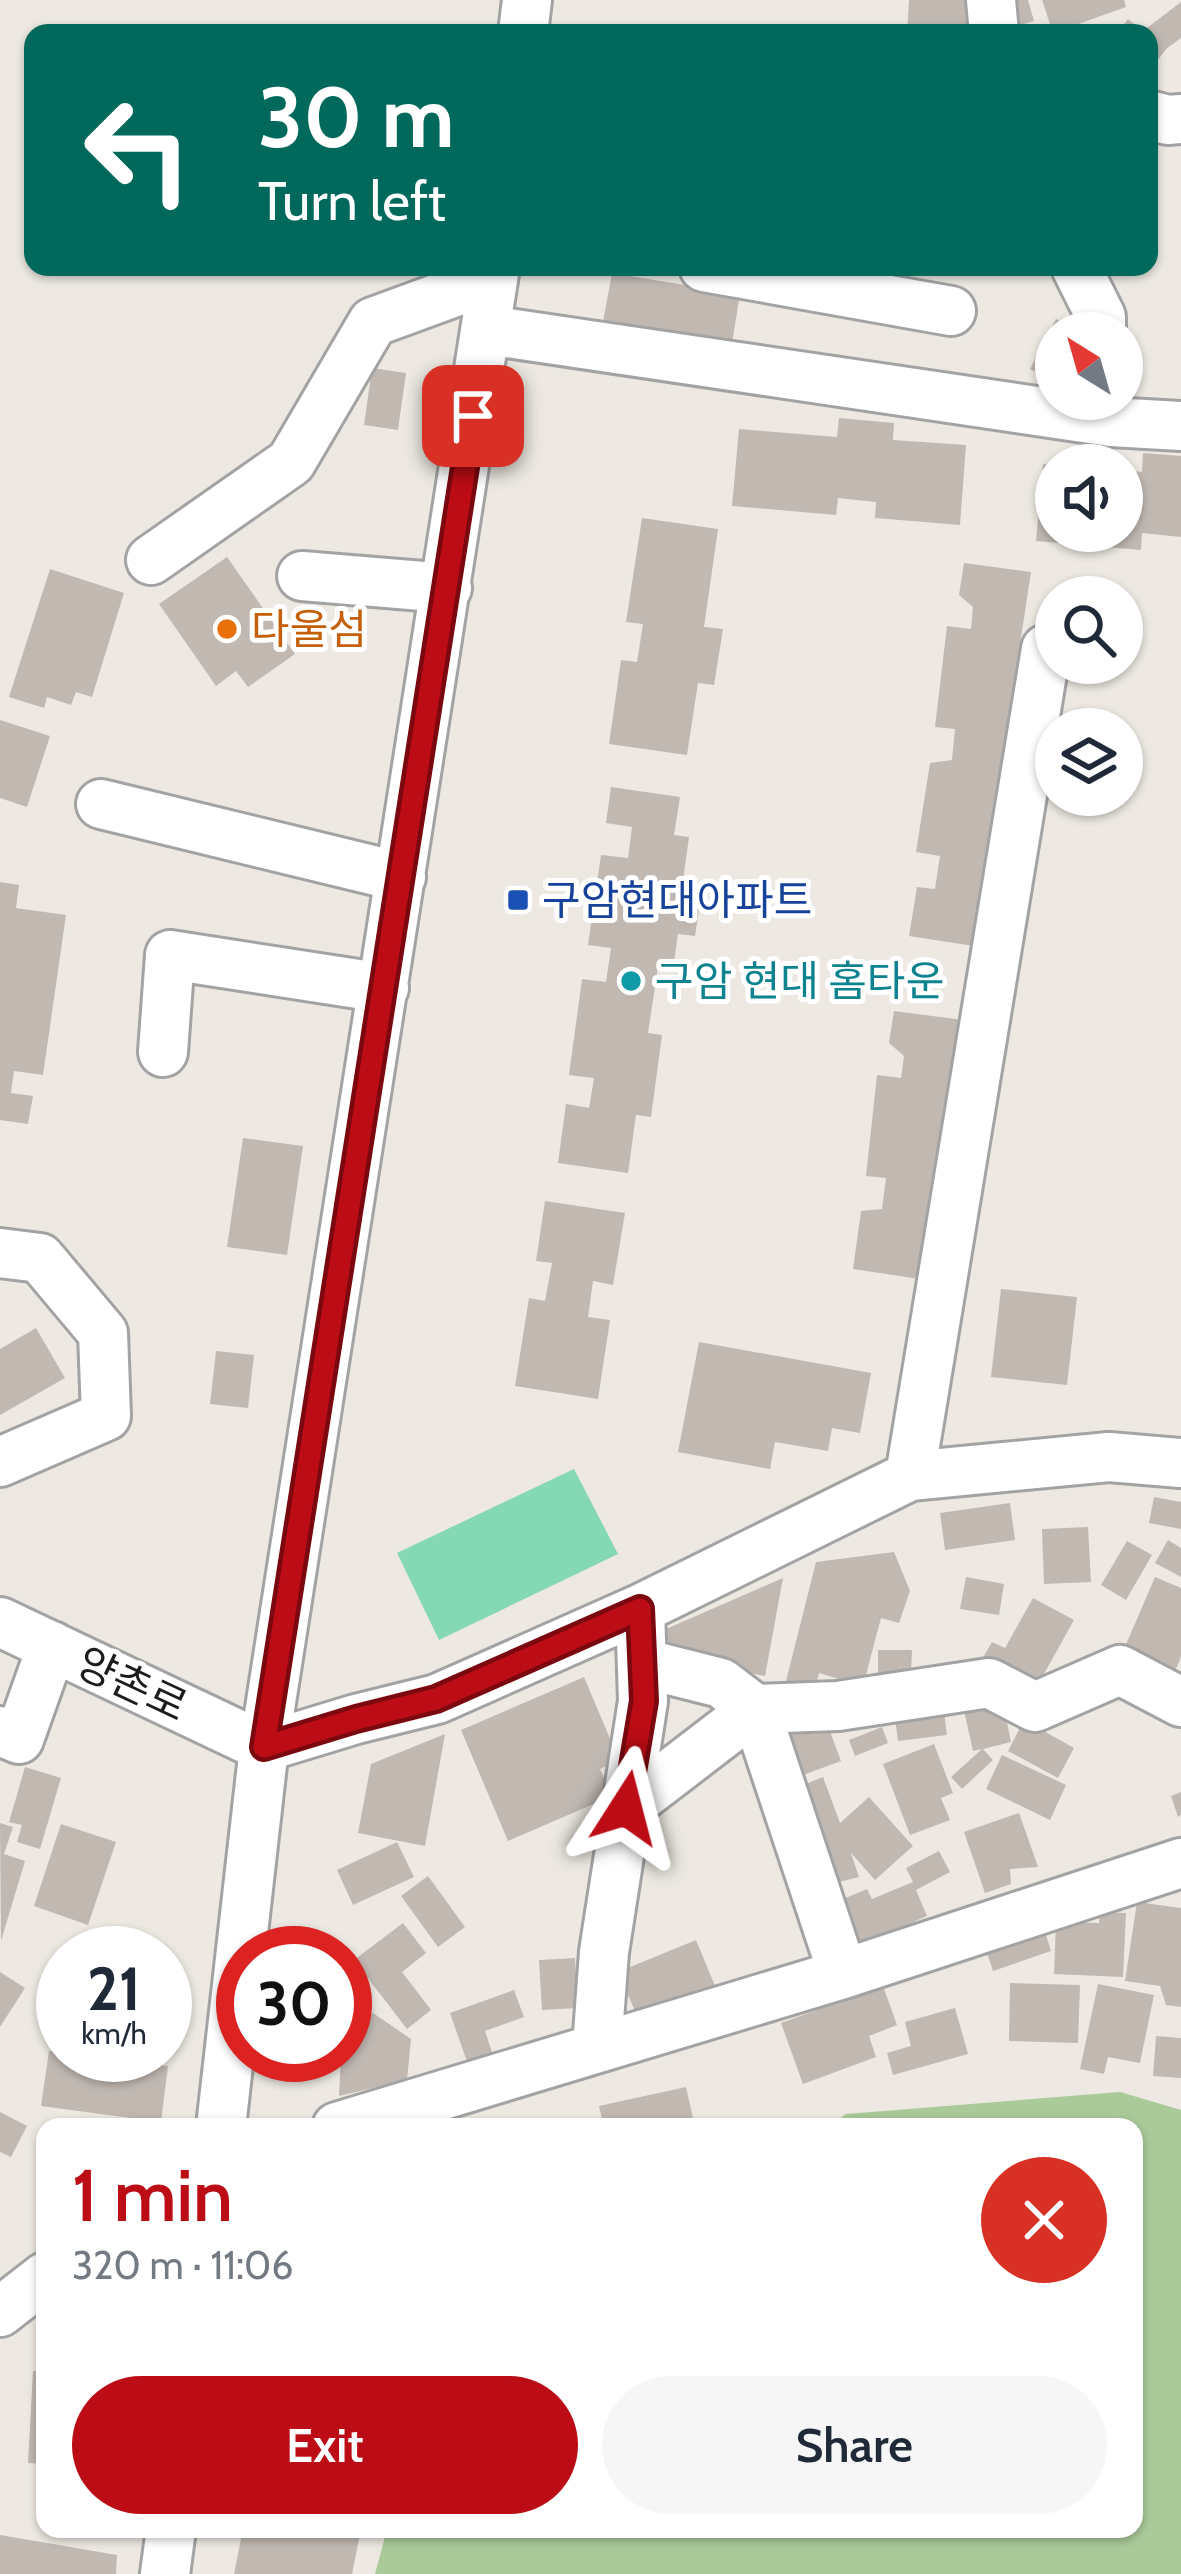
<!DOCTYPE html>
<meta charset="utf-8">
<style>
body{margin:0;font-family:Cabin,"Noto Sans KR",sans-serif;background:#f6f6f7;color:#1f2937;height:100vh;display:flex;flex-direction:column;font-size:45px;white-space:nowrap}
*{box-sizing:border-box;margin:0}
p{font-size:39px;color:#747a83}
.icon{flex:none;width:66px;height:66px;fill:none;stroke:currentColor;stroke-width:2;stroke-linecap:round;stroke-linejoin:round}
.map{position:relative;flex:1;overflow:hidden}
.panel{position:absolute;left:36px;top:2118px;width:1107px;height:420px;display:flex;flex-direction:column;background:#fff;border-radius:24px;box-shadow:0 3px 9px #0004}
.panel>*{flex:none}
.hud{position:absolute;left:24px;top:24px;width:1134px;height:252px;border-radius:24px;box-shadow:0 3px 9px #0004;background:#00695c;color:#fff;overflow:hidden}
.needle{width:78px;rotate:323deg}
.fabs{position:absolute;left:1035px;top:312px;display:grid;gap:24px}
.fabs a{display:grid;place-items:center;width:108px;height:108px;border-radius:50%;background:#fff;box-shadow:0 3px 9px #0004;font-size:60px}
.speed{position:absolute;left:36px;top:1926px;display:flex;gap:24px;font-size:60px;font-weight:700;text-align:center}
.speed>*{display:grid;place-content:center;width:156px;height:156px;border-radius:50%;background:#fff;box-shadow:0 3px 9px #0004;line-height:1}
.speed small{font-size:30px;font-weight:400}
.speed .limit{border:18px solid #d22;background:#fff;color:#111}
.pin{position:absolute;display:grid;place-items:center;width:102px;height:102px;color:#fff;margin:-51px;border-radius:24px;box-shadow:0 6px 18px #0006}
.me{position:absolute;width:132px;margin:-66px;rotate:9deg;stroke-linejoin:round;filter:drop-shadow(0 0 9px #0008)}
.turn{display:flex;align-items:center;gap:42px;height:252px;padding:0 36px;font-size:54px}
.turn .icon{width:156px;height:156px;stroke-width:2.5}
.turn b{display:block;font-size:84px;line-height:102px}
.round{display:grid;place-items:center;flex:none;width:126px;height:126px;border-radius:63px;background:#f6f6f7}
.summary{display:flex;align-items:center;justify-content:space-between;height:204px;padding:0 36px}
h1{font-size:72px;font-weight:600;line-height:90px;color:#bc0c16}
.button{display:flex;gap:24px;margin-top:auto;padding:24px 36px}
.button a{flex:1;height:138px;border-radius:72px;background:#bc0c16;color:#fff;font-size:48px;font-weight:600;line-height:138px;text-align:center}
.button a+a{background:#f6f6f7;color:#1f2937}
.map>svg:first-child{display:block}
.forest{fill:#aaca99}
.pitch{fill:#84d8b3}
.building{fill:#c1b8b2}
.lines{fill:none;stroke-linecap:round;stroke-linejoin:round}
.minor-casing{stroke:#a3a3a3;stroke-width:54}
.minor{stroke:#fff;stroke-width:48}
.route-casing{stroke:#7a080e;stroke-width:30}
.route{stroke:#bc0c16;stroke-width:21}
.food-dot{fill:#e8710a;stroke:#fff;stroke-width:4.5}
.transit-dot{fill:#1a4fb4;stroke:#fff;stroke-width:4.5}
.culture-dot{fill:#0f9aa8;stroke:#fff;stroke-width:4.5}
.labels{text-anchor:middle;stroke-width:10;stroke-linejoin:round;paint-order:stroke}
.food-label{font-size:42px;fill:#c56008;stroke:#fff;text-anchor:start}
.transit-label{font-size:42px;fill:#164399;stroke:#fff;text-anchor:start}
.culture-label{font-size:42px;fill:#0d838f;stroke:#fff;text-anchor:start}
.street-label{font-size:42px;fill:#1c1c1c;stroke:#fff}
</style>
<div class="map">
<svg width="1181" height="2574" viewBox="0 0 1181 2574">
<rect width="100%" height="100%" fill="#ede9e2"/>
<path class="forest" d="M 1120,2092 L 1181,2110 L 1181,2574 L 375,2574 L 387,2529 L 1134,2529 L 1134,2127 L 830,2127 L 846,2114 Z"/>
<path class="pitch" d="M 574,1469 L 618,1554 L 439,1640 L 397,1553 Z"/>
<path class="building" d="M 909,0 L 978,0 L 977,33 L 907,33 Z
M 1005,0 L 1028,0 L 1034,21 L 1013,27 Z
M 1042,0 L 1124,0 L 1126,7 L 1053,33 Z
M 1181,2 L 1181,38 L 1166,49 L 1149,72 L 1149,33 L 1117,33 L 1128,19 L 1143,31 Z
M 612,273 L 740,294 L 732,343 L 603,322 Z
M 1056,319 L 1083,333 L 1056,333 L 1056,382 L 1030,369 Z
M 372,368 L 406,373 L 398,430 L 364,425 Z
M 839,418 L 894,423 L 893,440 L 966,445 L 960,525 L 875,518 L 876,502 L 838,498 L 836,515 L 732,506 L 739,429 L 837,437 Z
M 1143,453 L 1181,456 L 1181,537 L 1142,533 L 1141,550 L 1036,541 L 1043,464 L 1056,465 L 1056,531 L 1122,531 L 1122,470 L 1142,472 Z
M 642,518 L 718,529 L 704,627 L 723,629 L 714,685 L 698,683 L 687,755 L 609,744 L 621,660 L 637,662 L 643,624 L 626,622 Z
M 227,557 L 295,654 L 248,687 L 236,671 L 216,686 L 159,604 Z
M 964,563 L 1031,572 L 974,946 L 909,936 L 917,887 L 935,889 L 940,856 L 916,852 L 930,763 L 952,760 L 955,729 L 935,727 L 947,626 L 971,629 L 973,607 L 959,595 Z
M 50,569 L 124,593 L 92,697 L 76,692 L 71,705 L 47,697 L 44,708 L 9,697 Z
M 0,720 L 50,736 L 27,807 L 0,798 Z
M 611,787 L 680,797 L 674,835 L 689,837 L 681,894 L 701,896 L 695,936 L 678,934 L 673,969 L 658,967 L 648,1033 L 662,1035 L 651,1117 L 636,1115 L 628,1173 L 558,1163 L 566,1104 L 589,1108 L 594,1078 L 569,1075 L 582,979 L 606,982 L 611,948 L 588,945 L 601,855 L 628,858 L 632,827 L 606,823 Z
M 0,882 L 19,885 L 16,908 L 66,915 L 43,1075 L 14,1071 L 11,1093 L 33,1096 L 28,1124 L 0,1120 Z
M 894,1011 L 963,1020 L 926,1280 L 853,1269 L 861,1211 L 882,1209 L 886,1178 L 866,1176 L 877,1075 L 901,1078 L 904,1056 L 889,1043 Z
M 243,1138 L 303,1146 L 287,1255 L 227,1247 Z
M 545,1201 L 625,1213 L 613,1285 L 593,1281 L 588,1317 L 610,1320 L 598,1399 L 515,1386 L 529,1298 L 545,1301 L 552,1263 L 536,1261 Z
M 1001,1289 L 1077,1297 L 1067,1385 L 991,1377 Z
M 36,1328 L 65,1378 L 0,1415 L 0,1349 Z
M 699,1342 L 871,1373 L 860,1433 L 832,1428 L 828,1451 L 775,1442 L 770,1469 L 678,1452 Z
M 216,1351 L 254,1355 L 248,1408 L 210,1404 Z
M 1154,1497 L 1181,1502 L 1181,1529 L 1149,1523 Z
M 1010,1503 L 1015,1540 L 945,1550 L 940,1513 Z
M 1088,1527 L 1091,1582 L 1044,1584 L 1042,1529 Z
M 1168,1540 L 1181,1548 L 1181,1577 L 1155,1563 Z
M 1127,1541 L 1152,1555 L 1126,1600 L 1101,1585 Z
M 894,1552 L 910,1591 L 899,1623 L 881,1618 L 863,1686 L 819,1673 L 813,1695 L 784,1689 L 816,1562 Z
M 966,1577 L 1004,1584 L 999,1615 L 960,1609 Z
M 1155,1577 L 1181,1588 L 1181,1657 L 1175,1671 L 1124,1649 Z
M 783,1578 L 765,1676 L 661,1657 L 666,1629 Z
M 1033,1598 L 1074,1620 L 1035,1690 L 981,1661 L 992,1642 L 1005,1648 Z
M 878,1650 L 912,1650 L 911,1674 L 878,1673 Z
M 584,1677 L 619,1760 L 600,1769 L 612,1796 L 508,1841 L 461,1730 Z
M 1002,1697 L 1011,1742 L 983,1749 L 993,1760 L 962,1789 L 951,1777 L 982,1749 L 973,1751 L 963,1706 Z
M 943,1705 L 947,1735 L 898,1741 L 894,1711 Z
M 822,1710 L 841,1761 L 795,1778 L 776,1728 Z
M 1024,1720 L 1074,1748 L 1058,1778 L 1008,1751 Z
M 882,1727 L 888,1743 L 855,1756 L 849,1740 Z
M 445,1734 L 425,1846 L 358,1833 L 371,1764 Z
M 934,1744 L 953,1793 L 941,1798 L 950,1820 L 910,1835 L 883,1764 Z
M 1002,1755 L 1066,1785 L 1050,1820 L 986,1789 Z
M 25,1767 L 61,1778 L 40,1849 L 17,1842 L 22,1825 L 9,1822 Z
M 823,1777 L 840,1823 L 869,1797 L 913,1846 L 875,1880 L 851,1853 L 859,1877 L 831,1884 L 798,1787 Z
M 1181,1792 L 1181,1815 L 1178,1817 L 1171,1796 Z
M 1019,1813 L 1038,1867 L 1010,1869 L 1011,1884 L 985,1893 L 964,1832 Z
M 0,1823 L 13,1827 L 4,1854 L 25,1861 L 1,1941 Z
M 61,1824 L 116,1842 L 88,1925 L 34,1906 Z
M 397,1842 L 414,1877 L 353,1905 L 337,1870 Z
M 939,1851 L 950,1872 L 916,1890 L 927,1916 L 861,1945 L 843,1899 L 867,1889 L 872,1899 L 913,1882 L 906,1868 Z
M 428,1876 L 465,1927 L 438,1947 L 401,1896 Z
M 1137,1902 L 1181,1908 L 1181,2007 L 1166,2005 L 1160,1986 L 1125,1981 Z
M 1100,1912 L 1126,1913 L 1123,1977 L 1054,1974 L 1056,1922 L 1099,1923 Z
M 403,1923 L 426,1953 L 402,1972 L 431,2010 L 407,2029 L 354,1960 Z
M 1043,1925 L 1051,1951 L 993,1971 L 984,1944 Z
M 696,1940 L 715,1986 L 638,2018 L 618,1972 Z
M 575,1958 L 578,2008 L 542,2010 L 539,1960 Z
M 0,1972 L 25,1988 L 0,2027 Z
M 345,1976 L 369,1981 L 372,1995 L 358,2009 L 345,2011 Z
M 1010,1983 L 1080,1985 L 1078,2043 L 1009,2041 Z
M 1098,1984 L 1154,1995 L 1140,2063 L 1108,2057 L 1104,2074 L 1080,2069 Z
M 883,1986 L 897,2025 L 869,2036 L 876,2057 L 803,2084 L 781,2023 Z
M 514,1990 L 524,2017 L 485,2031 L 496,2064 L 471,2073 L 450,2013 Z
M 955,2008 L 968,2054 L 893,2075 L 887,2053 L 911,2046 L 905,2022 Z
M 373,2013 L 411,2039 L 407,2080 L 339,2096 L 341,2055 L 345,2055 L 345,2024 Z
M 1156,2036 L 1181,2038 L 1181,2078 L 1153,2076 Z
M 49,2051 L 63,2053 L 63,2055 L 168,2066 L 161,2122 L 41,2106 Z
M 686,2087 L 695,2127 L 604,2127 L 599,2106 Z
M 0,2112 L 27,2126 L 11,2157 L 0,2152 Z
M 33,2371 L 45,2372 L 45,2464 L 28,2463 Z
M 243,2529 L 361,2529 L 352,2574 L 234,2574 Z
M 0,2535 L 117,2555 L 116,2574 L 0,2574 Z"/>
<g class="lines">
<defs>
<path id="minor" d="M 991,0 L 994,33
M 523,33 L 527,0
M 1149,115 L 1168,120 L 1181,119
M 704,267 L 951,311
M 1076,267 L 1101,317 L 1101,333
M 487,330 L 1111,422 L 1181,426
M 151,560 L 291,462 L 373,322 L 493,278
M 302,576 L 447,588
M 101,804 L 401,877
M 163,1052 L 170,955 L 384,988
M 0,1253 L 40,1258 L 103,1333 L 106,1416 L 0,1462
M 910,1476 L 1046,649
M 0,1622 L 264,1747 L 356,1719 L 437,1699 L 640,1609 L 910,1476 L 1109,1457 L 1181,1463
M 0,1731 L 19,1739 L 52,1646
M 626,1808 L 755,1709 L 721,1683 L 642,1663
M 843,1974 L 755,1709 L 838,1706 L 989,1683 L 1035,1707 L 1120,1670 L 1181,1702
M 597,2048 L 604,1952 L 643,1701 L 640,1609
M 221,2127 L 264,1747 L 495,267
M 337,2127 L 843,1974 L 1181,1863
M 0,2312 L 45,2277
M 165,2574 L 171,2529"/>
</defs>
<use href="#minor" class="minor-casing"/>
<use href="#minor" class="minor"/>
</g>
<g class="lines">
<defs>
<path id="route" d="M 473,416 L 264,1747 L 356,1719 L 436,1699 L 640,1609 L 644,1701 L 626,1808"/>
</defs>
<use href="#route" class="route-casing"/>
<use href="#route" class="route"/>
</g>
<circle class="food-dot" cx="227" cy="629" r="12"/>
<rect class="transit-dot" x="506" y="888" width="24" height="24" rx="6"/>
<circle class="culture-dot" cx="631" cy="981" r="12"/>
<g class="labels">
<g class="food-label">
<text x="251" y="644">다울섬</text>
</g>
<g class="transit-label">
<text x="542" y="915">구암현대아파트</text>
</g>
<g class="culture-label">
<text x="655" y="996">구암 현대 홈타운</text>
</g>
<g class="street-label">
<text transform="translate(132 1684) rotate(25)" y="15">양촌로</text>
</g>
</g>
</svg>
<div class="fabs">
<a><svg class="needle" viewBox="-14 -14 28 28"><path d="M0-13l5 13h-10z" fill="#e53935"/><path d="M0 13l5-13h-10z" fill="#747a83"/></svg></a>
<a><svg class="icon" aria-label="sound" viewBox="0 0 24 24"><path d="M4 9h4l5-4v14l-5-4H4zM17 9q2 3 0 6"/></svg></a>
<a><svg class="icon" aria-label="search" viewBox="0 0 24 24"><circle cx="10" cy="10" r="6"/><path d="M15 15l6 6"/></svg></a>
<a><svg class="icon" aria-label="layers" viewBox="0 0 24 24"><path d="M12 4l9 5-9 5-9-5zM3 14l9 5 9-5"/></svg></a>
</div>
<div class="speed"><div>21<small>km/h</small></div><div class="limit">30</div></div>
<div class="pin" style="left:473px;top:416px;background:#d93025"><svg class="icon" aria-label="arrive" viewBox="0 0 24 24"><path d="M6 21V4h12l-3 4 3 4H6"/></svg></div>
<svg class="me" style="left:626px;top:1808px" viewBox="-20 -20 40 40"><path d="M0-17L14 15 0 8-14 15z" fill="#bc0c16" stroke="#fff" stroke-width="4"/></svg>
<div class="hud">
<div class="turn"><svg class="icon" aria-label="left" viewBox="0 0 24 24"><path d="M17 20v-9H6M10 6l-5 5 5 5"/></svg><div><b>30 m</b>Turn left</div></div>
</div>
<section class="panel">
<div class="summary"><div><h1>1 min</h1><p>320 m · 11:06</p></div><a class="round" style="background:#d93025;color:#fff"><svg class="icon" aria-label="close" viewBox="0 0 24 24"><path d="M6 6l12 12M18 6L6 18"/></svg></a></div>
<div class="button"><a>Exit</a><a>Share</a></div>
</section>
</div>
